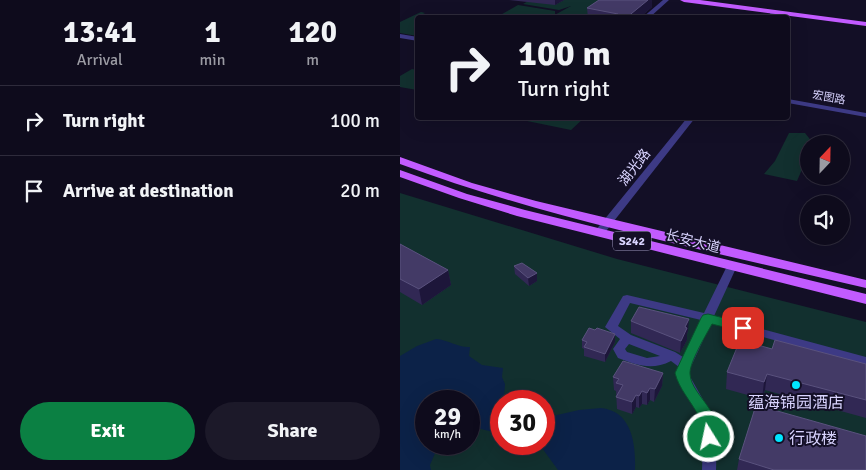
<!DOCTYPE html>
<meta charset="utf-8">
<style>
body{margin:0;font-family:Signika,"Noto Sans SC",sans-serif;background:#1c1929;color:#f1f3f6;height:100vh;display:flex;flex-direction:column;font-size:19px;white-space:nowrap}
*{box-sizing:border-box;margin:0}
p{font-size:16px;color:#9b9ba3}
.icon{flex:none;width:28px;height:28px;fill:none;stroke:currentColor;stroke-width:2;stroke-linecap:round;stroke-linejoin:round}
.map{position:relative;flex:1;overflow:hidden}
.sheet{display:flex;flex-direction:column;background:#0e0b1c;width:400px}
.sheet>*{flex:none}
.top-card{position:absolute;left:15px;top:15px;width:375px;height:105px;border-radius:5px;box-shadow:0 5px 20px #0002,0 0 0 1px #2e2b3b;background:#0e0b1c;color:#f1f3f6;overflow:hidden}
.needle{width:32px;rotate:22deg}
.tools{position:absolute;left:400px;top:135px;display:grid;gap:10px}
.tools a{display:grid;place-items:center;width:50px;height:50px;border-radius:50%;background:#0e0b1c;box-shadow:0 5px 20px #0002,0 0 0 1px #2e2b3b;font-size:25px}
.speed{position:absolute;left:15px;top:390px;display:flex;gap:10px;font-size:25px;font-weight:700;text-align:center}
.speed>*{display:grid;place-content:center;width:65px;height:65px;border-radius:50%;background:#0e0b1c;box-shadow:0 5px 20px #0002,0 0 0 1px #2e2b3b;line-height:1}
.speed small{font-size:12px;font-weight:400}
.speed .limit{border:8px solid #d22;background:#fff;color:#111}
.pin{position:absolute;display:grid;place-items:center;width:42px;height:42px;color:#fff;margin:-21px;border-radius:10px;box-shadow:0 2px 8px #0006}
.me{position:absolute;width:55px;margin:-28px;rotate:350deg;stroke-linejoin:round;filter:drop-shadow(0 0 4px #0008)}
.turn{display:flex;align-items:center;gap:18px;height:105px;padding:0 20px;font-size:22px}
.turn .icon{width:65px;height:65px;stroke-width:2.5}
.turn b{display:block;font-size:35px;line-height:42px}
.eta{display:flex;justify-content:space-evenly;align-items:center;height:85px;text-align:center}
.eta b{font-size:30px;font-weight:700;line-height:35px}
.button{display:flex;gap:10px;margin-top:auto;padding:10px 20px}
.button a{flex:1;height:58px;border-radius:30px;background:#0b8043;color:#fff;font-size:20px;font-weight:700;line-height:58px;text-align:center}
.button a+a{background:#1c1929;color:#f1f3f6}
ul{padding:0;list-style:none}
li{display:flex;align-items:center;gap:15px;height:70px;padding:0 20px;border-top:1px solid #2e2b3b}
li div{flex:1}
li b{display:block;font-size:19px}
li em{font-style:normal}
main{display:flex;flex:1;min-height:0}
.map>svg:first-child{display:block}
.green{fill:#12302f;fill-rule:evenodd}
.water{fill:#0c2248}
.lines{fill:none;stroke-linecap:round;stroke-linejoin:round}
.minor{fill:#3d3a85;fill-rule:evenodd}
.major{fill:#c25bff;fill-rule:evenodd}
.wall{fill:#312854}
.shaded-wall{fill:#1d163a}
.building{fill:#433a66;stroke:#5a527e}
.route{fill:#0b8043;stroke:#07532c}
.poi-dot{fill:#00e5ff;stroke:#130f26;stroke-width:2}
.labels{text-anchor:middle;stroke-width:4;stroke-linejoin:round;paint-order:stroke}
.far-street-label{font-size:11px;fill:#d9d4ff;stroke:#130f26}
.shield{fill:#130f26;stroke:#9e99be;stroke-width:1}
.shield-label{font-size:12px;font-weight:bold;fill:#d9d4ff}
.street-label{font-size:14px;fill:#d9d4ff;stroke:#130f26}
.near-poi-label{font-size:16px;fill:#d9d4ff;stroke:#130f26}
</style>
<main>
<section class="sheet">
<div class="eta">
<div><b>13:41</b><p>Arrival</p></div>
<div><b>1</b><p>min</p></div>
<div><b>120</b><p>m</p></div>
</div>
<ul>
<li><svg class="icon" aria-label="right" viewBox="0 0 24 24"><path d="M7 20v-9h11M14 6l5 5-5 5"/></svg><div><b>Turn right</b></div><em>100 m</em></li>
<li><svg class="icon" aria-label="arrive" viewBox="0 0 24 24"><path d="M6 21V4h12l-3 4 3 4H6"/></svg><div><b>Arrive at destination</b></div><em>20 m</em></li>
</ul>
<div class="button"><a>Exit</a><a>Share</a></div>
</section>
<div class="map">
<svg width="466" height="470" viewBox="0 0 466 470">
<rect width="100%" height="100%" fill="#130f26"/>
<path class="green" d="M 130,0 L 204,0 L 188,17 L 151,17 L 171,6 L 159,10 L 123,4 Z
M 118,5 L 155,11 L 155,14 L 148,17 L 97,17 Z
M 21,12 L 25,13 L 21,15 L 35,17 L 18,18 L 17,36 L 0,33 L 0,22 Z
M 12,69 L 17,70 L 17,90 L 0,87 L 0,76 Z
M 141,118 L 184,118 L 171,130 L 127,121 Z
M 389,133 L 405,133 L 413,143 L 409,144 L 409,153 L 397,181 L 364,174 L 375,161 Z
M 0,193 L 217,259 L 466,322 L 466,470 L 0,470 ZM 26,401 L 69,401 L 69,444 L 26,444 ZM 101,401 L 144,401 L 144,444 L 101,444 Z"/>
<path class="water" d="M 36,339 C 49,340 59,348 70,347 L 69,356 L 82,365 L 103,368 L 102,377 L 105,384 L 104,398 L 93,409 L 92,416 L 101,421 L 101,434 L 77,428 L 69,429 L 69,401 L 26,401 L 26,444 L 39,444 L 30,465 L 31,470 L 0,470 L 0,356 L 17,346 Z
M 201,408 C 232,411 236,444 235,470 L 158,470 L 142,448 L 135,444 L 144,444 L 144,418 L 179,410 Z"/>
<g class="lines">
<path class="minor" d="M 263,0 L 269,0 L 249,18 L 242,18 Z
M 372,11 L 377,12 L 373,18 L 367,18 Z
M 0,34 L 18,37 L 18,41 L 0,38 Z
M 388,99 L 466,113 L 466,117 L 388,103 Z
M 287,118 L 295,118 L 203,235 L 195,235 L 194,233 L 195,231 Z
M 332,263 L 337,266 L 314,316 L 466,357 L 466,365 L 311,323 L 288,373 L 314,419 L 317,437 L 316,470 L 302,470 L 303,437 L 301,419 L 278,380 L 276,373 L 279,367 L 271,361 C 252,371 236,365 218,358 L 213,349 L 220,339 L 205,327 L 223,296 L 227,295 L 304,313 L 327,266 ZM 230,303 L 301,320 L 283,357 L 275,352 L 231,335 L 218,326 ZM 229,344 L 260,356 L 247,358 L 227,352 L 225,349 Z"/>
<path class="major" d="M 280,0 L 300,0 L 466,22 L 466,26 L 284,2 Z
M 0,157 L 72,183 L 136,201 L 466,280 L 466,288 C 310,251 151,220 0,164 Z
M 0,170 L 67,194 L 125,210 L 466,294 L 466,304 L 117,216 L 59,198 L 0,177 Z"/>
</g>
<path class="wall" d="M 109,0 L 164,0 L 155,5 Z
M 199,0 L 252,0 L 252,7 L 239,18 L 188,18 L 187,8 Z
M 0,244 L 48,270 L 51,285 L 22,305 L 0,292 Z
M 114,266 L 137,281 L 129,286 L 115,274 Z
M 231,321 L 288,331 L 287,334 L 287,340 L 280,353 L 231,333 Z
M 215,334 L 215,342 L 205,362 L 184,356 L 184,349 L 182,348 L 182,340 Z
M 372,349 L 466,364 L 466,418 L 365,390 L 362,399 L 326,389 L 327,372 Z
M 263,373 L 262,386 L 254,402 L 250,400 L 247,405 L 242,404 L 239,408 L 236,407 L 232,414 L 217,409 L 216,391 L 214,390 L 213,377 Z
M 339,459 L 466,470 L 337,470 Z"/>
<path class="shaded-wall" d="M 155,0 L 164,0 L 155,5 Z
M 248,0 L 252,0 L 252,7 L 239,18 L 226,18 Z
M 48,270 L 51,285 L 22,305 L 19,289 Z
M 137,273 L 137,281 L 129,286 L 128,278 Z
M 289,319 L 288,331 L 287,334 L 287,340 L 280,353 L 281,341 L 285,327 Z
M 215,334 L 215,342 L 205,362 L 205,354 Z
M 263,373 L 262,386 L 254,402 L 255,389 Z
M 367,374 L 365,390 L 362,399 L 364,382 Z
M 250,388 L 250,400 L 247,405 L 247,393 Z
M 242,391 L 242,404 L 239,408 L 239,396 Z
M 236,395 L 236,407 L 232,414 L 232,402 Z"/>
<path class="building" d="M 199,0 L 248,0 L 226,18 L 212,18 L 218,14 L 187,8 Z
M 0,244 L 48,270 L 19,289 L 0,279 Z
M 122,263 L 137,273 L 128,278 L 114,266 Z
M 239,307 L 289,319 L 285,327 L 287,328 L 281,341 L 231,321 Z
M 189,328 L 195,330 L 197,328 L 215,334 L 205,354 L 184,347 L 187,342 L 182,340 Z
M 340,340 L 372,349 L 375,340 L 466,364 L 466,400 L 367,374 L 364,382 L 327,372 Z
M 223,361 L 263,373 L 255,389 L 250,388 L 247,393 L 242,391 L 239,396 L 236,395 L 232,402 L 216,397 L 223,385 L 216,383 L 219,379 L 213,377 Z
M 356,405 L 466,436 L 466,470 L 374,470 L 339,459 Z"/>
<path class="route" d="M 308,314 L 348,324 L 350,328 L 348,331 L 343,332 L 312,324 C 306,335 289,363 290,374 C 291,396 328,415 314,442 L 309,444 L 303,442 C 299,434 302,424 298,415 C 291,401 279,389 275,373 L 301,318 L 303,315 Z"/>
<g class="poi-dot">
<circle cx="396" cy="385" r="5"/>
<circle cx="379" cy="438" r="5"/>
</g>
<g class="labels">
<g class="far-street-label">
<text transform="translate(429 97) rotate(10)" y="4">宏图路</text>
</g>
<rect class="shield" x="213" y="231.5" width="38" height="19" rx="4"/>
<g class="shield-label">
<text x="232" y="245">S242</text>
</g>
<g class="street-label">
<text transform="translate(234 167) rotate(-52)" y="5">湖光路</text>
<text transform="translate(293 241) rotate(14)" y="5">长安大道</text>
</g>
<g class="near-poi-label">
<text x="396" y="408">蕴海锦园酒店</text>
<text x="389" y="444" text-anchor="start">行政楼</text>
</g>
</g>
</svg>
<div class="tools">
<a><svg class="needle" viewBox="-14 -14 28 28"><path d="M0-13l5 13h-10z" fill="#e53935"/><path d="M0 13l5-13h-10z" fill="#9b9ba3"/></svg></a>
<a><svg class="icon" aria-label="sound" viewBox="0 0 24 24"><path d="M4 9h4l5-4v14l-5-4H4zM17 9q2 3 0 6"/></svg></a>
</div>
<div class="speed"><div>29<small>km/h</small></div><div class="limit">30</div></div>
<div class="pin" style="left:343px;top:328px;background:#d93025"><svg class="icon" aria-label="arrive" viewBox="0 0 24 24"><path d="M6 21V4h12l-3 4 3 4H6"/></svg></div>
<svg class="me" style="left:309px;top:437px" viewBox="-20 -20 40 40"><circle r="17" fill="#0b8043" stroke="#fff" stroke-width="3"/><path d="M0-11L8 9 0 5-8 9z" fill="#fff"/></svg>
<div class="top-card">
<div class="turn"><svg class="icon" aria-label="right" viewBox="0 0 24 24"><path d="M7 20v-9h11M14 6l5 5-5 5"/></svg><div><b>100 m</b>Turn right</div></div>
</div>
</div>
</main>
